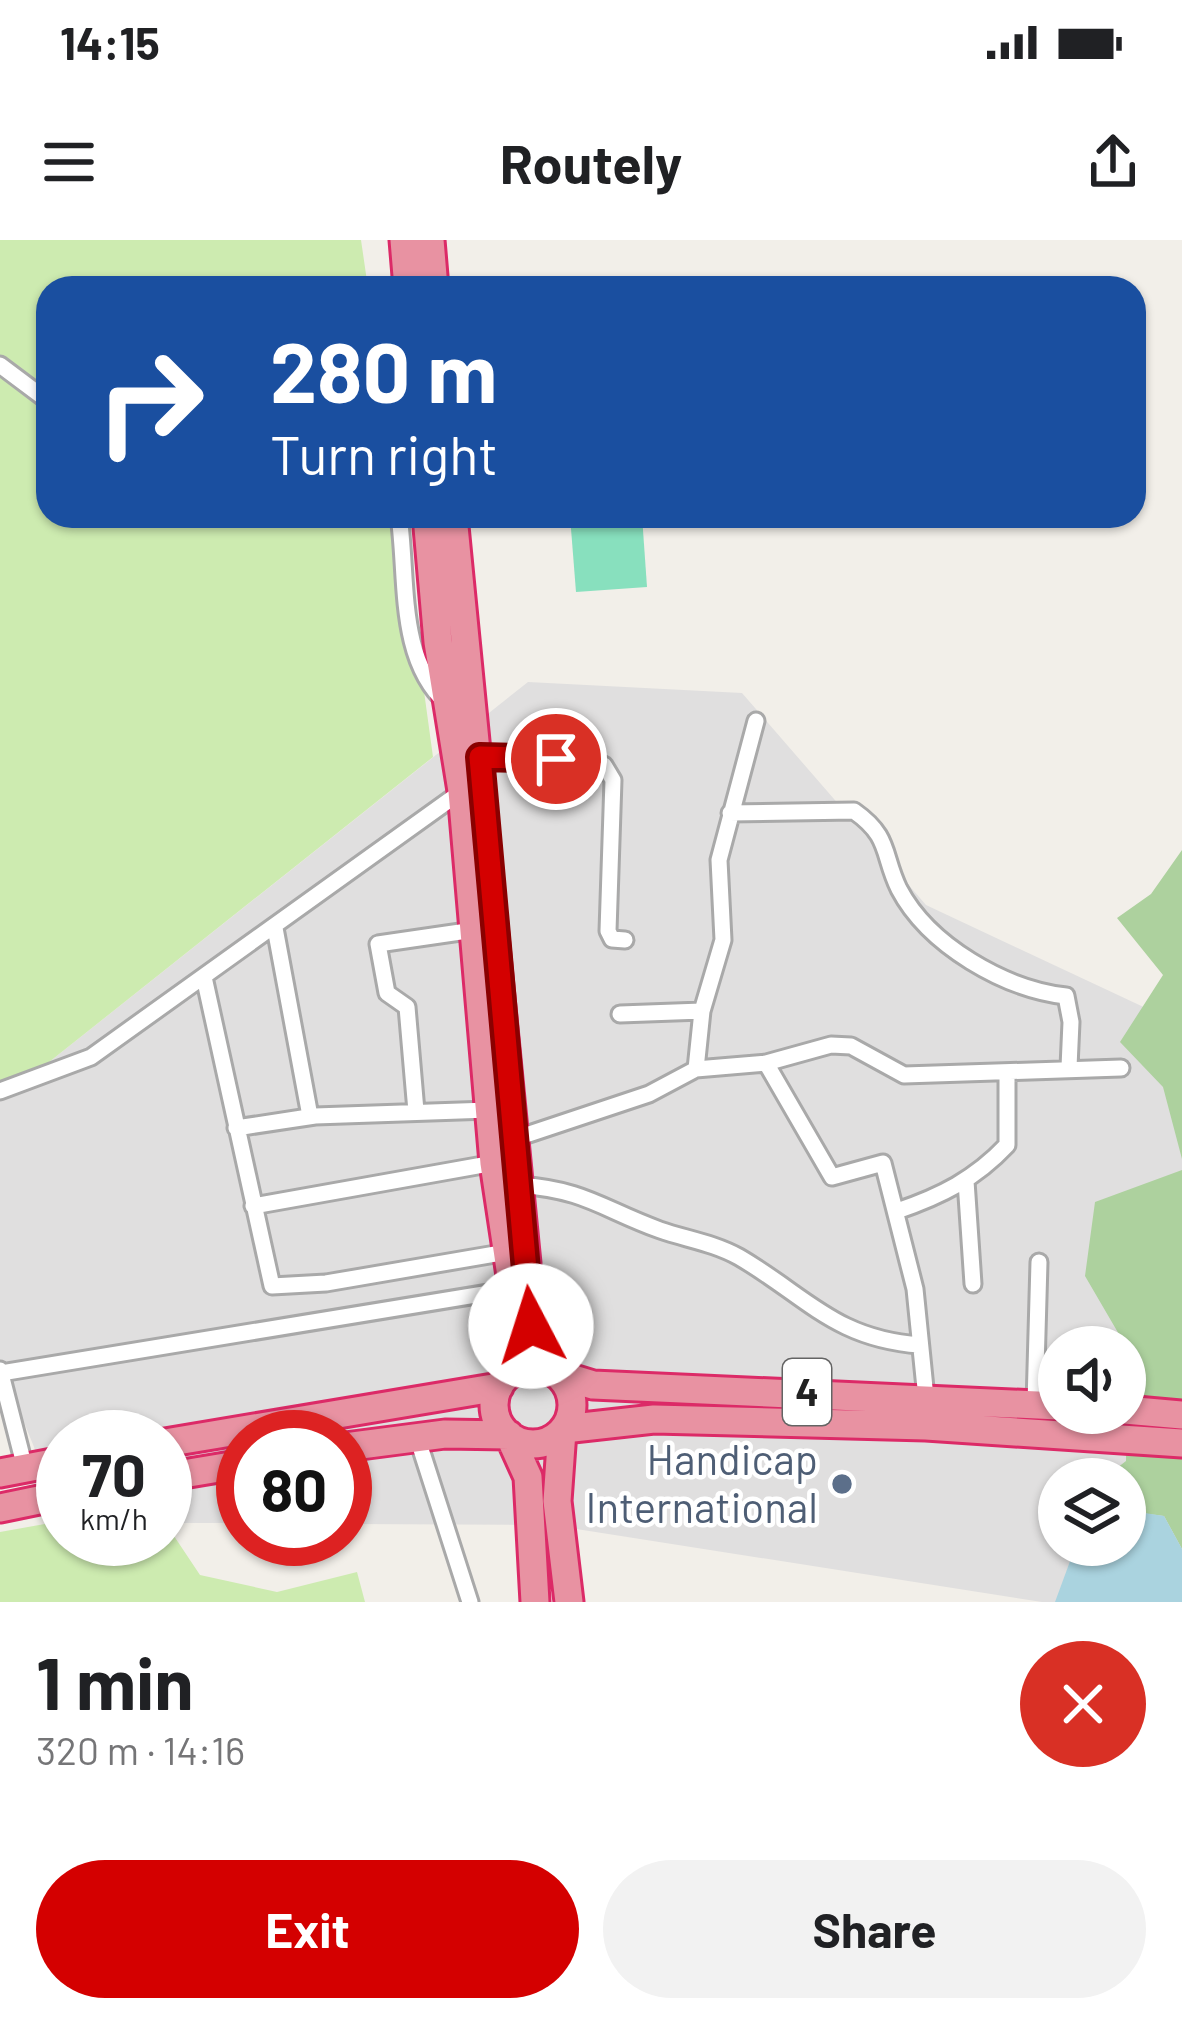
<!DOCTYPE html>
<meta charset="utf-8">
<style>
body{margin:0;font-family:Barlow,sans-serif;background:#f2f2f2;color:#202124;height:100vh;display:flex;flex-direction:column;font-size:45px;white-space:nowrap}
*{box-sizing:border-box;margin:0}
p{font-size:39px;color:#757577}
.icon{flex:none;width:66px;height:66px;fill:none;stroke:currentColor;stroke-width:2;stroke-linecap:round;stroke-linejoin:round}
.map{position:relative;height:1362px;overflow:hidden}
.panel{display:flex;flex-direction:column;background:#fff;flex:1}
.panel>*{flex:none}
.top-card{position:absolute;left:36px;top:36px;width:1110px;height:252px;border-radius:36px;box-shadow:0 3px 9px #0004;background:#1a4fa0;color:#fff;overflow:hidden}
.controls{position:absolute;left:1038px;top:1086px;display:grid;gap:24px}
.controls a{display:grid;place-items:center;width:108px;height:108px;border-radius:50%;background:#fff;box-shadow:0 3px 9px #0004;font-size:60px}
.speed{position:absolute;left:36px;top:1170px;display:flex;gap:24px;font-size:60px;font-weight:700;text-align:center}
.speed>*{display:grid;place-content:center;width:156px;height:156px;border-radius:50%;background:#fff;box-shadow:0 3px 9px #0004;line-height:1}
.speed small{font-size:30px;font-weight:400}
.speed .limit{border:18px solid #d22;background:#fff;color:#111}
.pin{position:absolute;display:grid;place-items:center;width:102px;height:102px;color:#fff;margin:-51px;border:6px solid #fff;border-radius:50%;box-shadow:0 3px 12px #0007}
.me{position:absolute;width:132px;margin:-66px;rotate:355deg;stroke-linejoin:round;filter:drop-shadow(0 0 9px #0008)}
.turn{display:flex;align-items:center;gap:42px;height:252px;padding:0 36px;font-size:54px}
.turn .icon{width:156px;height:156px;stroke-width:2.5}
.turn b{display:block;font-size:84px;line-height:102px}
.round{display:grid;place-items:center;flex:none;width:126px;height:126px;border-radius:63px;background:#f2f2f2}
.headline{display:flex;align-items:center;justify-content:space-between;height:204px;padding:0 36px}
h1{font-size:72px;font-weight:700;line-height:90px}
.primary-button{display:flex;gap:24px;margin-top:auto;padding:24px 36px}
.primary-button a{flex:1;height:138px;border-radius:72px;background:#d40000;color:#fff;font-size:48px;font-weight:700;line-height:138px;text-align:center}
.primary-button a+a{background:#f2f2f2;color:#202124}
.status{display:flex;justify-content:space-between;align-items:center;height:84px;padding:0 60px;background:#fff;direction:ltr}
.status svg{height:33px;fill:currentColor}
header{display:flex;justify-content:space-between;align-items:center;height:156px;padding:0 36px;background:#fff;font-size:54px;font-weight:700}
.map>svg:first-child{display:block}
.residential{fill:#e0dfdf;fill-rule:evenodd}
.grass{fill:#cdebb0}
.forest{fill:#add19e}
.pitch{fill:#88e0be}
.water{fill:#aad3df}
.lines{fill:none;stroke-linecap:round;stroke-linejoin:round}
.street-casing{stroke:#a9a9a9;stroke-width:21}
.highway-casing{stroke:#dc2a67;stroke-width:33}
.street{stroke:#fff;stroke-width:15}
.highway{stroke:#e892a2;stroke-width:27}
.route-casing{stroke:#8a0000;stroke-width:30}
.route{stroke:#d40000;stroke-width:21}
.service-dot{fill:#5c6f8a;stroke:#fff;stroke-width:4.5}
.labels{text-anchor:middle;stroke-width:9;stroke-linejoin:round;paint-order:stroke}
.shield{fill:#fff;stroke:#646464;stroke-width:3}
.shield-label{font-size:39px;font-weight:bold;fill:#222}
.service-label{font-size:42px;fill:#4e5e75;stroke:#fff;text-anchor:end}
</style>
<div class="status"><b>14:15</b><svg viewBox="0 0 49 12"><path d="M0 12V9h3v3zM5 12V6h3v6zM10 12V3h3v9zM15 12V0h3v12zM26 1h20v11H26zM47 4h2v5h-2z"/></svg></div>
<header><svg class="icon" aria-label="menu" viewBox="0 0 24 24"><path d="M4 6h16M4 12h16M4 18h16"/></svg>Routely<svg class="icon" aria-label="share" viewBox="0 0 24 24"><path d="M12 15V3M7 8l5-5 5 5M5 13v7h14v-7"/></svg></header>
<div class="map">
<svg width="1182" height="1362" viewBox="0 0 1182 1362">
<rect width="100%" height="100%" fill="#f2efe9"/>
<path class="residential" d="M 528,442 L 742,453 L 926,665 L 1182,785 L 1182,1362 L 1042,1362 L 551,1285 L 345,1284 L 345,1197 L 243,1197 L 243,1283 L 165,1283 L 165,1197 L 63,1197 L 63,1282 L 56,1282 L 34,1207 L 0,1123 L 0,861 ZM 1059,1107 L 1125,1107 L 1125,1173 L 1059,1173 ZM 1059,1239 L 1125,1239 L 1125,1305 L 1059,1305 Z"/>
<path class="grass" d="M 0,0 L 361,0 L 368,48 L 48,48 L 48,276 L 400,276 L 433,517 L 0,861 Z
M 56,1282 L 63,1285 L 63,1299 L 165,1299 L 170,1290 L 200,1335 L 277,1352 L 357,1332 L 365,1362 L 0,1362 L 0,1292 Z"/>
<path class="forest" d="M 1182,610 L 1182,919 L 1163,847 L 1120,802 L 1163,735 L 1117,678 L 1151,654 Z
M 1182,930 L 1182,1309 L 1164,1276 L 1125,1271 L 1125,1239 L 1103,1239 L 1126,1221 L 1127,1108 L 1085,1036 L 1095,962 Z"/>
<path class="pitch" d="M 570,276 L 642,276 L 647,347 L 576,352 Z"/>
<path class="water" d="M 1125,1270 L 1164,1276 L 1182,1309 L 1182,1362 L 1055,1362 L 1076,1305 L 1125,1305 Z"/>
<g class="lines">
<defs>
<path id="street" d="M 0,125 L 48,161
M 399,276 C 408,339 397,419 447,464
M 480,517 L 593,521 L 604,525 L 613,540 L 608,691 L 612,699 L 625,700
M 730,573 L 854,571 C 891,597 882,614 899,649 C 929,706 1005,749 1066,756 L 1071,782 L 1069,827
M 275,688 L 310,876
M 204,737 L 272,1046 L 326,1043 L 507,1012
M 620,774 L 702,771
M 766,823 L 832,937 L 883,923 L 915,1049 L 926,1158
M 696,829 L 702,771 L 723,700 L 719,620 L 756,481
M 0,851 L 91,817 L 462,551
M 416,871 L 407,767 L 387,753 L 378,704 L 474,690
M 236,888 L 315,876 L 489,870
M 517,898 L 649,854 L 696,829 L 766,823 L 831,805 L 851,806 L 904,835 L 1121,828
M 966,941 L 973,1044
M 519,945 C 586,950 602,969 660,990 C 686,999 714,1003 739,1017 C 806,1056 835,1099 920,1105
M 253,966 L 494,923
M 897,971 C 941,956 975,939 1007,905 L 1007,833
M 0,1130 L 25,1228
M 1,1133 L 513,1049
M 1035,1164 L 1039,1022
M 417,1197 L 470,1362"/>
<path id="highway" d="M 404,0 L 408,48
M 430,0 L 434,48
M 427,276 L 438,402 L 462,551 L 494,923 L 513,1049 L 517,1109 L 507,1136
M 453,276 L 526,1023
M 530,1068 L 535,1099 L 551,1130
M494 1165a39 39 0 1 1 78 0a39 39 0 1 1-78 0Z
M 557,1134 L 593,1145 L 1059,1166
M 1125,1170 L 1182,1175
M 564,1189 L 654,1179 L 926,1186 L 1182,1203
M 562,1191 L 557,1261 L 569,1362
M 509,1195 L 528,1237 L 535,1362
M 165,1203 L 499,1147
M 345,1207 L 445,1194 L 509,1195
M 0,1233 L 63,1221
M 165,1237 L 243,1224
M 0,1268 L 63,1255"/>
</defs>
<use href="#street" class="street-casing"/>
<use href="#highway" class="highway-casing"/>
<use href="#street" class="street"/>
<use href="#highway" class="highway"/>
</g>
<g class="lines">
<defs>
<path id="route" d="M 531,1086 L 480,517 L 556,519"/>
</defs>
<use href="#route" class="route-casing"/>
<use href="#route" class="route"/>
</g>
<circle class="service-dot" cx="842" cy="1244" r="12"/>
<g class="labels">
<rect class="shield" x="783" y="1119" width="48" height="66" rx="9"/>
<g class="shield-label">
<text x="807" y="1166">4</text>
</g>
<g class="service-label">
<text x="818" y="1235">Handicap<tspan x="818" dy="48">International</tspan></text>
</g>
</g>
</svg>
<div class="controls">
<a><svg class="icon" aria-label="sound" viewBox="0 0 24 24"><path d="M4 9h4l5-4v14l-5-4H4zM17 9q2 3 0 6"/></svg></a>
<a><svg class="icon" aria-label="layers" viewBox="0 0 24 24"><path d="M12 4l9 5-9 5-9-5zM3 14l9 5 9-5"/></svg></a>
</div>
<div class="speed"><div>70<small>km/h</small></div><div class="limit">80</div></div>
<div class="pin" style="left:556px;top:519px;background:#d93025"><svg class="icon" aria-label="arrive" viewBox="0 0 24 24"><path d="M6 21V4h12l-3 4 3 4H6"/></svg></div>
<svg class="me" style="left:531px;top:1086px" viewBox="-20 -20 40 40"><circle r="19" fill="#fff"/><path d="M0-13L10 11 0 6-10 11z" fill="#d40000"/></svg>
<div class="top-card">
<div class="turn"><svg class="icon" aria-label="right" viewBox="0 0 24 24"><path d="M7 20v-9h11M14 6l5 5-5 5"/></svg><div><b>280 m</b>Turn right</div></div>
</div>
</div>
<section class="panel">
<div class="headline"><div><h1>1 min</h1><p>320 m · 14:16</p></div><a class="round" style="background:#d93025;color:#fff"><svg class="icon" aria-label="close" viewBox="0 0 24 24"><path d="M6 6l12 12M18 6L6 18"/></svg></a></div>
<div class="primary-button"><a>Exit</a><a>Share</a></div>
</section>
